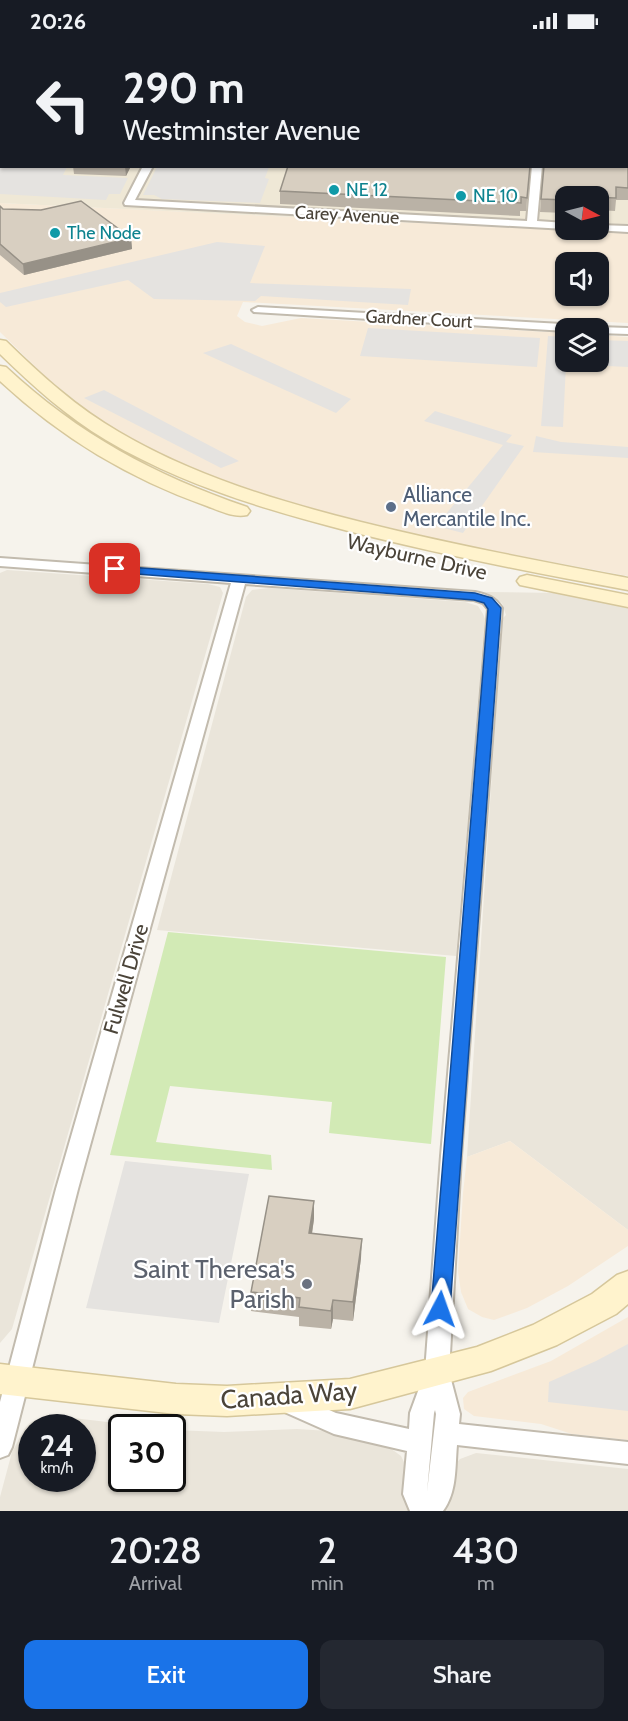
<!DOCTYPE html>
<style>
body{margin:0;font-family:Cabin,sans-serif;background:#242831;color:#f1f3f6;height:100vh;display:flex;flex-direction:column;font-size:22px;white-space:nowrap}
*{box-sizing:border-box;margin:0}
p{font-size:20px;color:#9ea1a6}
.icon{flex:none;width:33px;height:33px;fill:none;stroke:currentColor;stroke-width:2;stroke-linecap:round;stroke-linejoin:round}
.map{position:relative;height:1469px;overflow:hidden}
.side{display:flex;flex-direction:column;background:#171b24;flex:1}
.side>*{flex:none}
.guide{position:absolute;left:0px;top:0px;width:628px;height:126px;box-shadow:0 2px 4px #0004;background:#171b24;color:#f1f3f6;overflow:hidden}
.needle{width:39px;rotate:97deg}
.fabs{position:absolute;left:555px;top:144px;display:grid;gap:12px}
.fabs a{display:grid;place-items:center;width:54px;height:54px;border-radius:12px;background:#171b24;box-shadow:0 2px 4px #0004;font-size:30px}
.speed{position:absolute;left:18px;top:1372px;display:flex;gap:12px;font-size:30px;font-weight:700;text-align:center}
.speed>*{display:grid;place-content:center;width:78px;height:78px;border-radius:50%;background:#171b24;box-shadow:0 2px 4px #0004;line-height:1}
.speed small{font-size:15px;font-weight:400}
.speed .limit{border:3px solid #111;border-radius:9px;background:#fff;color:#111}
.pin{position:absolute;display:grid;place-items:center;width:51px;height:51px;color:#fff;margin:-26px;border-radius:12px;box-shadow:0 3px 9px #0006}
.me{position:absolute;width:66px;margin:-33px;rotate:4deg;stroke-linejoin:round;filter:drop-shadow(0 0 4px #0008)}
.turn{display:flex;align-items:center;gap:21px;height:126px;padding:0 24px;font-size:27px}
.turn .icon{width:78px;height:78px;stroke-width:2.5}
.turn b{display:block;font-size:42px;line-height:51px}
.eta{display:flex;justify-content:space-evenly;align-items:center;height:102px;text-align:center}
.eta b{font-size:36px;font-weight:600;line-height:42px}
.action{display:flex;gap:12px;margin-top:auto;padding:12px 24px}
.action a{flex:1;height:69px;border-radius:12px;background:#1a73e8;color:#fff;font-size:24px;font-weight:600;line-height:69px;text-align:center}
.action a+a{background:#242831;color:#f1f3f6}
.status{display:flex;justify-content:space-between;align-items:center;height:42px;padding:0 30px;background:#171b24;direction:ltr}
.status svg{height:16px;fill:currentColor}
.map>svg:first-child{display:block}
.residential{fill:#eae5da;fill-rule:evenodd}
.commercial{fill:#f7ead8;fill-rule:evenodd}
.education{fill:#efe8d6;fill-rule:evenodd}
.green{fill:#d2eab5}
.parking{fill:#e5e3e0}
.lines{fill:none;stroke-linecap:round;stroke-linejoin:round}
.street-casing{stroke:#c2bbae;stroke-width:4}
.secondary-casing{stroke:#d6c79b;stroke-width:3}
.street{fill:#fff;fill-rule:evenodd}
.secondary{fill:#fff3cd;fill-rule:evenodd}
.wall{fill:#bab2a6}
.shaded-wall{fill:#979187}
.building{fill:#d8cfc1;stroke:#979187;stroke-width:1.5}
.route{fill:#1a73e8;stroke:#114b97;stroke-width:1.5}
.culture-dot{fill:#0f9aa8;stroke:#fff;stroke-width:2}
.service-dot{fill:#5c6f8a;stroke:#fff;stroke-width:2}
.worship-dot{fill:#6b7280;stroke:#fff;stroke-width:2}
.labels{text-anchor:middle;stroke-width:4.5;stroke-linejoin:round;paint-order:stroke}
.far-culture-label{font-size:18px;fill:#0d838f;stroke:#fff;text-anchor:start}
.far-street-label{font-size:18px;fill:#4b4439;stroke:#fff}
.service-label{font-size:21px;fill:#4e5e75;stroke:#fff;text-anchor:start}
.street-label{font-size:21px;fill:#4b4439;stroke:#fff}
.near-worship-label{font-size:26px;fill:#5b616d;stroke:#fff;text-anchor:end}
.near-street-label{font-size:26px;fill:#4b4439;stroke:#fff}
</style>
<div class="status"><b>20:26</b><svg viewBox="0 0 49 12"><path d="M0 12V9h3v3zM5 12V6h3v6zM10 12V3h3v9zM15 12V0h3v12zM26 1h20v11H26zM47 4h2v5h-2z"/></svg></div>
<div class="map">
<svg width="628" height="1469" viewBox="0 0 628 1469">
<rect width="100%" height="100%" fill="#f6f3ec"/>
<path class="residential" d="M 7,528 L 208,542 L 220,545 L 223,551 L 12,1287 L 0,1301 L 0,531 Z
M 269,546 L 465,560 L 478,564 L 483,572 L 485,577 L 456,914 L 157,888 L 246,555 L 252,548 Z
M 485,550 L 557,551 L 628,563 L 628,1188 L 510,1099 L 467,1115 L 502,577 L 506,573 L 502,561 Z
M 47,1373 L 159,1386 L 122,1386 L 122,1437 L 172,1437 L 173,1388 L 224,1390 L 297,1387 L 345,1390 L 386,1403 L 401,1414 L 408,1428 L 411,1469 L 0,1469 L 0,1455 L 12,1410 L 25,1386 L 31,1380 ZM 32,1386 L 82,1386 L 82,1437 L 32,1437 Z
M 476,1411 L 628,1427 L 628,1469 L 444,1469 L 446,1440 L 454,1423 L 460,1417 Z"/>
<path class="commercial" d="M 0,161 L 628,191 L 628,281 L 243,260 L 237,274 L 245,280 L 262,284 L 301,276 L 565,291 L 566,320 L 598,320 L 599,293 L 628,295 L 628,534 L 466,504 L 289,461 L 206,433 L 166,415 L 102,380 L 46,335 L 0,290 ZM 566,220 L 598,220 L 598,254 L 566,254 Z
M 510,1099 L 628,1188 L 628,1204 L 568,1244 L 527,1266 L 494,1278 L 482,1275 L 468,1267 L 461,1250 L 458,1229 L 463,1151 L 467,1115 Z
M 628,1275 L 628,1398 L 572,1392 L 541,1382 L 474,1374 L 464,1367 L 463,1356 L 468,1350 L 551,1319 Z"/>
<path class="education" d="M 0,0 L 628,0 L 628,191 L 0,161 ZM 2,2 L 627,2 L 627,124 L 2,124 ZM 566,154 L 598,154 L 598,188 L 566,188 Z"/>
<path class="green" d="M 168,890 L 446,915 L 431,1102 L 329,1091 L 332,1060 L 170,1044 L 156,1100 L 271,1113 L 272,1128 L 110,1113 Z"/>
<path class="parking" d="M 0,119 L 2,124 L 67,125 L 63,133 L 128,136 L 120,152 L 109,152 L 106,158 L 0,152 Z
M 157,125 L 269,125 L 265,136 L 269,137 L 260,161 L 162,157 L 154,153 L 143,153 Z
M 217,200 L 265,204 L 250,241 L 411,247 L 408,263 L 261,254 L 255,259 L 154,257 L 128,238 L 6,265 L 0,260 L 0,251 Z
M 368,286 L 540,296 L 537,325 L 360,314 Z
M 548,294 L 565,295 L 566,320 L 598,320 L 599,298 L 628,299 L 628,325 L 566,322 L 563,385 L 541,384 Z
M 231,302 L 351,357 L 336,371 L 203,311 Z
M 104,348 L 239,419 L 221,426 L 84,356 Z
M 435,369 L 512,393 L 506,400 L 524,404 L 463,491 L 436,484 L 503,403 L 424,379 Z
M 536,394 L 561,400 L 628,405 L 628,416 L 533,410 Z
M 125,1119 L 249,1132 L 219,1281 L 86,1266 Z
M 628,1302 L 628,1369 L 548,1360 L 549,1340 L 596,1319 Z"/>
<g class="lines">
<defs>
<path id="street" d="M 376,0 L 384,0 L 384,2 L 376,2 Z
M 544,0 L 552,0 L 552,2 L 544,2 Z
M 143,124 L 153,124 L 135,158 L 527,179 L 532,124 L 542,124 L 537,179 L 566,181 L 566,187 L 125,163 L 124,161 Z
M 598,183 L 628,184 L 628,190 L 594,188 L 598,188 Z
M 258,265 L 580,283 L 586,286 L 566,286 L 566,289 L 254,270 L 252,268 Z
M 598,285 L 628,286 L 628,292 L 598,291 L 598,286 L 593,286 Z
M 0,516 L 475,550 C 488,553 495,555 502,566 L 461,1114 L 449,1330 L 460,1372 L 459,1382 L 628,1400 L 628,1422 L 457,1403 C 455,1426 457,1450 443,1469 L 410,1469 L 403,1452 L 407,1409 L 334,1392 L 280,1368 L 276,1361 L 280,1354 L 288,1350 L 336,1371 L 409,1387 L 410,1371 L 425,1330 L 441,1114 L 488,567 L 483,561 L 474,558 L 245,542 L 78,1147 L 12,1405 L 8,1413 L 0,1416 L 0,1360 L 56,1147 L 231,541 L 0,524 ZM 435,1368 L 436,1372 L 427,1450 L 434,1371 Z"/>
<path id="secondary" d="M 0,298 L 6,299 C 41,333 77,366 119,390 C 194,434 277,459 361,480 C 449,502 539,519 628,536 L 628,548 C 535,531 443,513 352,490 C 267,468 182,443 106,398 C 67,375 33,344 0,312 Z
M 0,324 L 6,325 C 79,393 154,433 247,465 L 250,469 L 247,473 C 234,476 220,469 207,464 C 130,437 60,395 0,339 Z
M 527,533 L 628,553 L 628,565 L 520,543 L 517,539 L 520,535 Z
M 628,1229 L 628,1262 L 616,1272 L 557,1303 L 491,1329 L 350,1367 L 227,1374 L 176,1372 L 0,1352 L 0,1322 L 176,1342 L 227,1344 L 350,1337 L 477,1305 L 533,1283 L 592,1252 L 617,1233 Z"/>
</defs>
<use href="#street" class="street-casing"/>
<use href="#secondary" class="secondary-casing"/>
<use href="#street" class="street"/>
<use href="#secondary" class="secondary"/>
</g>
<path class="wall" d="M 0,0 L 355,0 L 355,2 L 2,2 L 2,8 L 0,8 Z
M 627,3 L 628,3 L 628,67 L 627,67 Z
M 2,9 L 2,23 L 0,11 Z
M 2,24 L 2,112 L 0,111 L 0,26 Z
M 73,124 L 131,124 L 126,134 L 74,132 Z
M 530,124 L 526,169 L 520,169 L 520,174 L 280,162 L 280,149 Z
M 544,124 L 628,125 L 628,158 L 616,158 L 615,169 L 598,168 L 598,154 L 566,154 L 565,171 L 540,170 Z
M 0,164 L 3,167 L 131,196 L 132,207 L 24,233 L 0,213 Z
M 314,1177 L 312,1192 L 361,1216 L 353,1279 L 333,1277 L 331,1287 L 299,1284 L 299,1275 L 251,1269 L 251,1250 Z"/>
<path class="shaded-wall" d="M 125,124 L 131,124 L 126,134 Z
M 131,196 L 132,207 L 24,233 L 23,222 Z
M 314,1159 L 314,1177 L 309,1210 L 309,1191 Z
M 362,1197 L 361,1216 L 353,1279 L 353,1260 Z
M 333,1258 L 333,1277 L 331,1287 L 331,1269 Z"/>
<path class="building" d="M 9,0 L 172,0 L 171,2 L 8,2 Z
M 190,0 L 351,0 L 351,2 L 208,2 Z
M 455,0 L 536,0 L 536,2 L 455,2 Z
M 627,3 L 628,3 L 628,55 L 627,55 Z
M 2,24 L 2,54 L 0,54 L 0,26 Z
M 0,63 L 2,63 L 2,99 L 0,99 Z
M 288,124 L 530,124 L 527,156 L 521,155 L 521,161 L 280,149 Z
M 544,124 L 628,125 L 628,146 L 616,145 L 616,156 L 566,154 L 566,158 L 541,157 Z
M 81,159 L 131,196 L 23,222 L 0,202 L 0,164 L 3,167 L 41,168 Z
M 269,1154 L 314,1159 L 309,1191 L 362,1197 L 353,1260 L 333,1258 L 331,1269 L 299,1265 L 300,1256 L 251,1250 Z"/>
<path class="route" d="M 115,524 L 475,551 L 492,556 L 501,566 L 450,1267 L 447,1273 L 440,1275 L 434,1273 L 431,1267 L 488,567 L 484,561 L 474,558 L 111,530 L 109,527 Z"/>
<g class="culture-dot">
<circle cx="334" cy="148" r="6"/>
<circle cx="461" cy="154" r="6"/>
<circle cx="55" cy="191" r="6"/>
</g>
<circle class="service-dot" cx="391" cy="465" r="6"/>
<circle class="worship-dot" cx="307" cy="1242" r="6"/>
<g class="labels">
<g class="far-culture-label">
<text x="346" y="154">NE 12</text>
<text x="473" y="160">NE 10</text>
<text x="67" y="197">The Node</text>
</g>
<g class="far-street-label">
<text transform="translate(347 173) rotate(3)" y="6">Carey Avenue</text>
<text transform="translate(419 277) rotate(3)" y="6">Gardner Court</text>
</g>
<g class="service-label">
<text x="403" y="460">Alliance<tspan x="403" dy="24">Mercantile Inc.</tspan></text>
</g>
<g class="street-label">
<text transform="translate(417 515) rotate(13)" y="7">Wayburne Drive</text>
<text transform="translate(126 937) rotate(-74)" y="7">Fulwell Drive</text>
</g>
<g class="near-worship-label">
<text x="295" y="1236">Saint Theresa's<tspan x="295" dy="30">Parish</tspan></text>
</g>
<g class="near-street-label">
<text transform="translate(289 1353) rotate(-4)" y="9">Canada Way</text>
</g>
</g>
</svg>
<div class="fabs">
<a><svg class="needle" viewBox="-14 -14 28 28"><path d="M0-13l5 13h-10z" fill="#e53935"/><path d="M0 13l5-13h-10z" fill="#9ea1a6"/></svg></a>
<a><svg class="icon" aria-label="sound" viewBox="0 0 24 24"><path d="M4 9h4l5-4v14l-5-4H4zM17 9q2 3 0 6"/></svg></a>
<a><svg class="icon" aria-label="layers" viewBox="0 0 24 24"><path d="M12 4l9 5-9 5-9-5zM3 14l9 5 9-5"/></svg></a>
</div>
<div class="speed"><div>24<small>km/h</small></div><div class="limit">30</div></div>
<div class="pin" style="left:115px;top:527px;background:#d93025"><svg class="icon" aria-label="arrive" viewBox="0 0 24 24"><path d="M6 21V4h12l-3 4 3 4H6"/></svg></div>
<svg class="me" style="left:440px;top:1267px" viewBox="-20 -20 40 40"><path d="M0-17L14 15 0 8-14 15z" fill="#1a73e8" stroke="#fff" stroke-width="4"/></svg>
<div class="guide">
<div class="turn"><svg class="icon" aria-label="left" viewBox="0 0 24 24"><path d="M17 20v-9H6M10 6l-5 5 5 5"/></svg><div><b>290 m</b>Westminster Avenue</div></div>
</div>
</div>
<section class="side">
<div class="eta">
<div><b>20:28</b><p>Arrival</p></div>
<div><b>2</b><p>min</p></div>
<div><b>430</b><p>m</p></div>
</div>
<div class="action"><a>Exit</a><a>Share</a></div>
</section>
